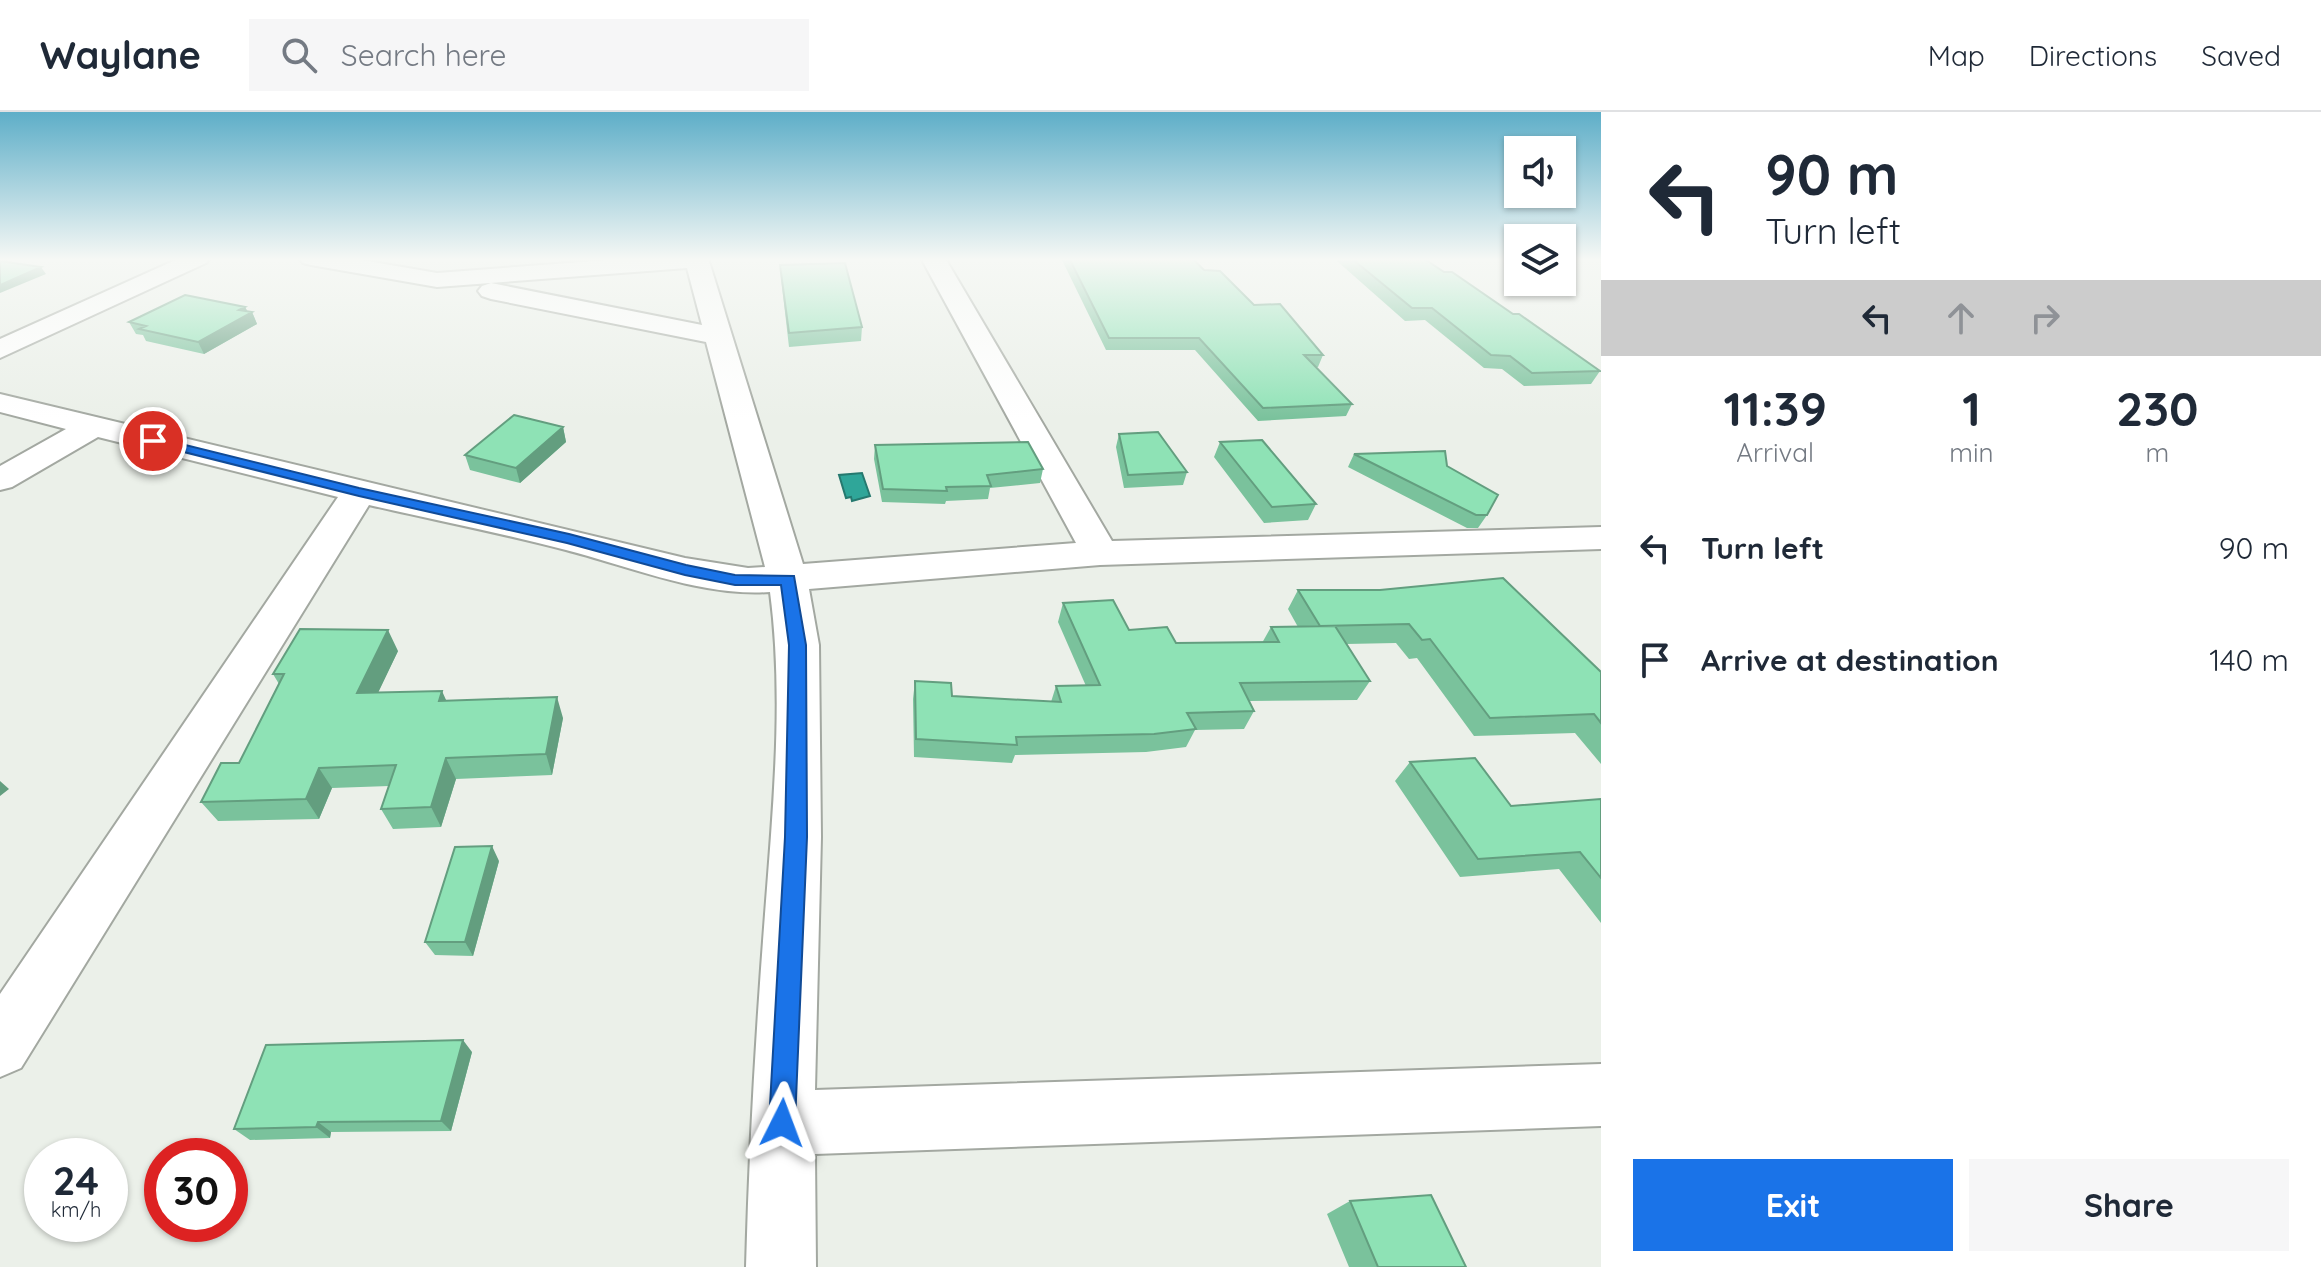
<!DOCTYPE html>
<style>
body{margin:0;font-family:Quicksand,sans-serif;background:#f6f6f7;color:#1f2937;height:100vh;display:flex;flex-direction:column;font-size:30px;white-space:nowrap}
*{box-sizing:border-box;margin:0}
p{font-size:26px;color:#747a83}
.icon{flex:none;width:44px;height:44px;fill:none;stroke:currentColor;stroke-width:2;stroke-linecap:round;stroke-linejoin:round}
.map{position:relative;flex:1;overflow:hidden}
.side{display:flex;flex-direction:column;background:#fff;width:720px}
.side>*{flex:none}
.guide{background:#fff;color:#1f2937;overflow:hidden}
.buttons{position:absolute;left:1504px;top:24px;display:grid;gap:16px}
.buttons a{display:grid;place-items:center;width:72px;height:72px;border-radius:0px;background:#fff;box-shadow:0 2px 6px #0004;font-size:40px}
.speed{position:absolute;left:24px;top:1026px;display:flex;gap:16px;font-size:40px;font-weight:700;text-align:center}
.speed>*{display:grid;place-content:center;width:104px;height:104px;border-radius:50%;background:#fff;box-shadow:0 2px 6px #0004;line-height:1}
.speed small{font-size:20px;font-weight:400}
.speed .limit{border:12px solid #d22;background:#fff;color:#111}
.pin{position:absolute;display:grid;place-items:center;width:68px;height:68px;color:#fff;margin:-34px;border:4px solid #fff;border-radius:50%;box-shadow:0 2px 8px #0007}
.me{position:absolute;width:88px;margin:-44px;rotate:3deg;stroke-linejoin:round;filter:drop-shadow(0 0 6px #0008)}
.turn{display:flex;align-items:center;gap:28px;height:168px;padding:0 32px;font-size:36px}
.turn .icon{width:104px;height:104px;stroke-width:2.5}
.turn b{display:block;font-size:56px;line-height:68px}
.lanes{display:flex;align-items:center;height:76px;padding:0 32px;background:#0003;justify-content:center;gap:40px;direction:ltr}
.lanes .off{opacity:.35}
.eta{display:flex;justify-content:space-evenly;align-items:center;height:136px;text-align:center}
.eta b{font-size:48px;font-weight:800;line-height:56px}
.primary-button{display:flex;gap:16px;margin-top:auto;padding:16px 32px}
.primary-button a{flex:1;height:92px;border-radius:0px;background:#1a73e8;color:#fff;font-size:32px;font-weight:800;line-height:92px;text-align:center}
.primary-button a+a{background:#f6f6f7;color:#1f2937}
ul{padding:0;list-style:none}
li{display:flex;align-items:center;gap:24px;height:112px;padding:0 32px}
li div{flex:1}
li b{display:block;font-size:30px}
li em{font-style:normal}
header{display:flex;align-items:center;gap:48px;box-sizing:border-box;height:112px;padding:0 40px;background:#fff;border-bottom:2px solid #e0e1e3}
header strong{font-size:38px}
nav{display:flex;gap:44px;margin-inline-start:auto;font-size:28px}
.search{width:560px;height:72px;background:#f6f6f7;display:flex;align-items:center;gap:20px;box-sizing:border-box;padding:0 28px;border-radius:0px;color:#747a83;font-size:30px}
main{display:flex;flex:1;min-height:0}
.map>svg:first-child{display:block}
.water{fill:#2fa699;stroke:#25796f;stroke-width:2}
.lines{fill:none;stroke-linecap:round;stroke-linejoin:round}
.minor-casing{stroke:#a3a8a1;stroke-width:4}
.minor{fill:#fff;fill-rule:evenodd}
.wall{fill:#7ac29c}
.shaded-wall{fill:#639e7f}
.building{fill:#8ee2b5;stroke:#639e7f;stroke-width:2}
.route{fill:#1a73e8;stroke:#114b97;stroke-width:2}
</style>
<header>
<strong>Waylane</strong>
<div class="search"><svg class="icon" aria-label="search" viewBox="0 0 24 24"><circle cx="10" cy="10" r="6"/><path d="M15 15l6 6"/></svg>Search here</div>
<nav><a>Map</a><a>Directions</a><a>Saved</a></nav>
</header>
<main>
<div class="map">
<svg width="1601" height="1155" viewBox="0 0 1601 1155">
<rect width="100%" height="100%" fill="#ebf0e9"/>
<path class="water" d="M 862,361 L 870,384 L 852,389 L 851,385 L 846,386 L 839,363 Z"/>
<g class="lines">
<defs>
<path id="minor" d="M 180,146 L 210,146 L 206,151 L 0,246 L 0,227 Z
M 299,146 L 350,146 L 437,161 L 635,146 L 708,146 L 803,452 L 1076,431 L 921,146 L 945,146 L 1112,429 L 1601,415 L 1601,437 L 1100,453 L 809,477 L 819,533 L 821,725 L 815,978 L 1601,952 L 1601,1014 L 815,1042 L 816,1155 L 746,1155 C 749,1037 756,920 765,802 C 773,696 784,585 770,480 C 703,485 631,455 566,438 C 501,421 434,408 369,393 L 21,956 L 0,965 L 0,882 L 338,385 L 98,325 L 12,375 L 0,378 L 0,354 L 66,317 L 0,300 L 0,282 L 685,446 L 748,456 L 765,455 L 706,230 L 491,187 L 482,184 L 478,179 L 482,174 L 491,171 L 702,213 L 687,156 L 437,175 L 311,153 L 303,151 Z"/>
</defs>
<use href="#minor" class="minor-casing"/>
<use href="#minor" class="minor"/>
</g>
<path class="wall" d="M 1061,146 L 1192,146 L 1204,158 L 1323,243 L 1318,255 L 1316,255 L 1352,292 L 1346,304 L 1258,309 L 1195,238 L 1106,238 Z
M 1338,146 L 1423,146 L 1444,160 L 1513,202 L 1600,259 L 1591,272 L 1524,274 L 1502,257 L 1484,256 L 1425,208 L 1405,209 L 1337,149 Z
M 780,153 L 862,215 L 861,229 L 789,235 L 781,166 Z
M 245,195 L 247,199 L 252,200 L 257,212 L 204,242 L 146,229 L 143,223 L 136,222 L 129,210 Z
M 563,315 L 566,330 L 520,371 L 470,358 L 465,343 Z
M 1119,322 L 1187,360 L 1183,373 L 1124,376 L 1116,335 Z
M 1220,330 L 1316,392 L 1308,408 L 1264,411 L 1214,345 Z
M 875,333 L 1043,357 L 1040,371 L 990,376 L 988,387 L 946,389 L 945,392 L 882,390 L 874,347 Z
M 1354,342 L 1447,354 L 1487,403 L 1478,416 L 1467,416 L 1348,355 Z
M 1298,478 L 1601,560 L 1601,652 L 1575,621 L 1474,624 L 1417,546 L 1409,547 L 1396,531 L 1346,532 L 1370,569 L 1357,588 L 1249,589 L 1254,599 L 1244,617 L 1195,618 L 1186,635 L 1146,640 L 1015,643 L 1012,651 L 914,645 L 913,587 L 915,569 L 952,584 L 1051,590 L 1056,574 L 1086,574 L 1058,510 L 1063,491 L 1129,518 L 1176,531 L 1262,531 L 1271,515 L 1298,515 L 1288,497 Z
M 398,539 L 378,580 L 563,606 L 552,663 L 456,667 L 441,715 L 393,717 L 381,697 L 389,674 L 332,676 L 319,707 L 218,709 L 201,690 L 239,651 L 279,572 L 273,562 Z
M 1410,650 L 1511,694 L 1601,687 L 1601,811 L 1559,757 L 1460,765 L 1395,669 Z
M 499,749 L 473,844 L 435,843 L 425,830 Z
M 472,940 L 451,1019 L 331,1020 L 330,1026 L 250,1028 L 234,1017 Z
M 1350,1089 L 1466,1155 L 1349,1155 L 1327,1102 Z"/>
<path class="shaded-wall" d="M 41,155 L 46,162 L 0,181 L 0,173 Z
M 245,195 L 249,202 L 252,200 L 257,212 L 204,242 L 198,230 Z
M 563,315 L 566,330 L 520,371 L 516,356 Z
M 388,518 L 398,539 L 368,602 L 357,581 Z
M 442,579 L 451,599 L 439,589 Z
M 557,585 L 563,606 L 552,663 L 546,642 Z
M 446,646 L 456,667 L 441,715 L 431,695 Z
M 319,656 L 332,676 L 319,707 L 306,687 Z
M 0,669 L 9,677 L 0,684 Z
M 492,734 L 499,749 L 473,844 L 465,830 Z
M 463,928 L 472,940 L 451,1019 L 441,1009 Z
M 318,1010 L 331,1020 L 330,1026 L 316,1015 Z"/>
<path class="building" d="M 1069,146 L 1192,146 L 1204,158 L 1220,159 L 1254,193 L 1280,192 L 1323,243 L 1304,243 L 1352,292 L 1263,296 L 1199,226 L 1109,226 Z
M 1351,146 L 1423,146 L 1444,160 L 1452,160 L 1513,202 L 1519,202 L 1600,259 L 1532,261 L 1510,244 L 1491,243 L 1432,196 L 1412,196 Z
M 0,149 L 41,155 L 0,173 Z
M 845,151 L 862,215 L 789,221 L 780,153 Z
M 185,183 L 245,195 L 239,198 L 252,200 L 198,230 L 139,217 L 146,214 L 129,210 Z
M 514,303 L 563,315 L 516,356 L 465,343 Z
M 1158,320 L 1187,360 L 1128,363 L 1119,322 Z
M 1262,328 L 1316,392 L 1272,395 L 1220,330 Z
M 1028,330 L 1043,357 L 987,363 L 991,374 L 946,375 L 947,379 L 883,377 L 875,333 Z
M 1445,339 L 1447,354 L 1498,383 L 1487,403 L 1476,403 L 1354,342 Z
M 1503,466 L 1601,560 L 1601,611 L 1594,602 L 1490,606 L 1430,527 L 1422,528 L 1409,512 L 1320,514 L 1298,478 L 1380,478 Z
M 1113,488 L 1129,518 L 1167,515 L 1176,531 L 1279,530 L 1271,515 L 1335,514 L 1370,569 L 1240,571 L 1254,599 L 1187,601 L 1196,617 L 1154,622 L 1016,625 L 1017,633 L 916,627 L 915,569 L 951,571 L 952,584 L 1061,590 L 1056,574 L 1100,573 L 1063,491 Z
M 300,517 L 388,518 L 357,581 L 442,579 L 439,589 L 557,585 L 546,642 L 446,646 L 431,695 L 381,697 L 396,653 L 319,656 L 306,687 L 201,690 L 221,651 L 239,651 L 284,562 L 273,562 Z
M 1475,646 L 1511,694 L 1601,687 L 1601,766 L 1580,740 L 1478,747 L 1410,650 Z
M 492,734 L 465,830 L 425,830 L 455,735 Z
M 463,928 L 441,1009 L 318,1010 L 316,1015 L 234,1017 L 266,933 Z
M 1431,1083 L 1466,1155 L 1378,1155 L 1350,1089 Z"/>
<linearGradient id="sky" x2="0" y2="1"><stop stop-color="#5eaec8"/><stop offset="0.48" stop-color="#f6f8f5"/><stop offset="1" stop-color="#f6f8f5" stop-opacity="0"/></linearGradient>
<rect width="1601" height="307" fill="url(#sky)"/>
<path class="route" d="M 153,325 L 359,376 L 569,422 L 686,453 L 735,463 L 794,464 L 806,533 L 807,725 L 795,1011 L 792,1020 L 782,1024 L 773,1020 L 769,1011 L 785,725 L 789,533 L 781,473 L 735,473 L 685,463 L 567,431 L 359,384 L 148,331 L 146,329 Z"/>
</svg>
<div class="buttons">
<a><svg class="icon" aria-label="sound" viewBox="0 0 24 24"><path d="M4 9h4l5-4v14l-5-4H4zM17 9q2 3 0 6"/></svg></a>
<a><svg class="icon" aria-label="layers" viewBox="0 0 24 24"><path d="M12 4l9 5-9 5-9-5zM3 14l9 5 9-5"/></svg></a>
</div>
<div class="speed"><div>24<small>km/h</small></div><div class="limit">30</div></div>
<div class="pin" style="left:153px;top:329px;background:#d93025"><svg class="icon" aria-label="arrive" viewBox="0 0 24 24"><path d="M6 21V4h12l-3 4 3 4H6"/></svg></div>
<svg class="me" style="left:782px;top:1011px" viewBox="-20 -20 40 40"><path d="M0-17L14 15 0 8-14 15z" fill="#1a73e8" stroke="#fff" stroke-width="4"/></svg>
</div>
<section class="side">
<div class="guide">
<div class="turn"><svg class="icon" aria-label="left" viewBox="0 0 24 24"><path d="M17 20v-9H6M10 6l-5 5 5 5"/></svg><div><b>90 m</b>Turn left</div></div>
<div class="lanes"><svg class="icon" aria-label="left" viewBox="0 0 24 24"><path d="M17 20v-9H6M10 6l-5 5 5 5"/></svg><svg class="icon off" aria-label="ahead" viewBox="0 0 24 24"><path d="M12 20V5M6 11l6-6 6 6"/></svg><svg class="icon off" aria-label="right" viewBox="0 0 24 24"><path d="M7 20v-9h11M14 6l5 5-5 5"/></svg></div>
</div>
<div class="eta">
<div><b>11:39</b><p>Arrival</p></div>
<div><b>1</b><p>min</p></div>
<div><b>230</b><p>m</p></div>
</div>
<ul>
<li><svg class="icon" aria-label="left" viewBox="0 0 24 24"><path d="M17 20v-9H6M10 6l-5 5 5 5"/></svg><div><b>Turn left</b></div><em>90 m</em></li>
<li><svg class="icon" aria-label="arrive" viewBox="0 0 24 24"><path d="M6 21V4h12l-3 4 3 4H6"/></svg><div><b>Arrive at destination</b></div><em>140 m</em></li>
</ul>
<div class="primary-button"><a>Exit</a><a>Share</a></div>
</section>
</main>
